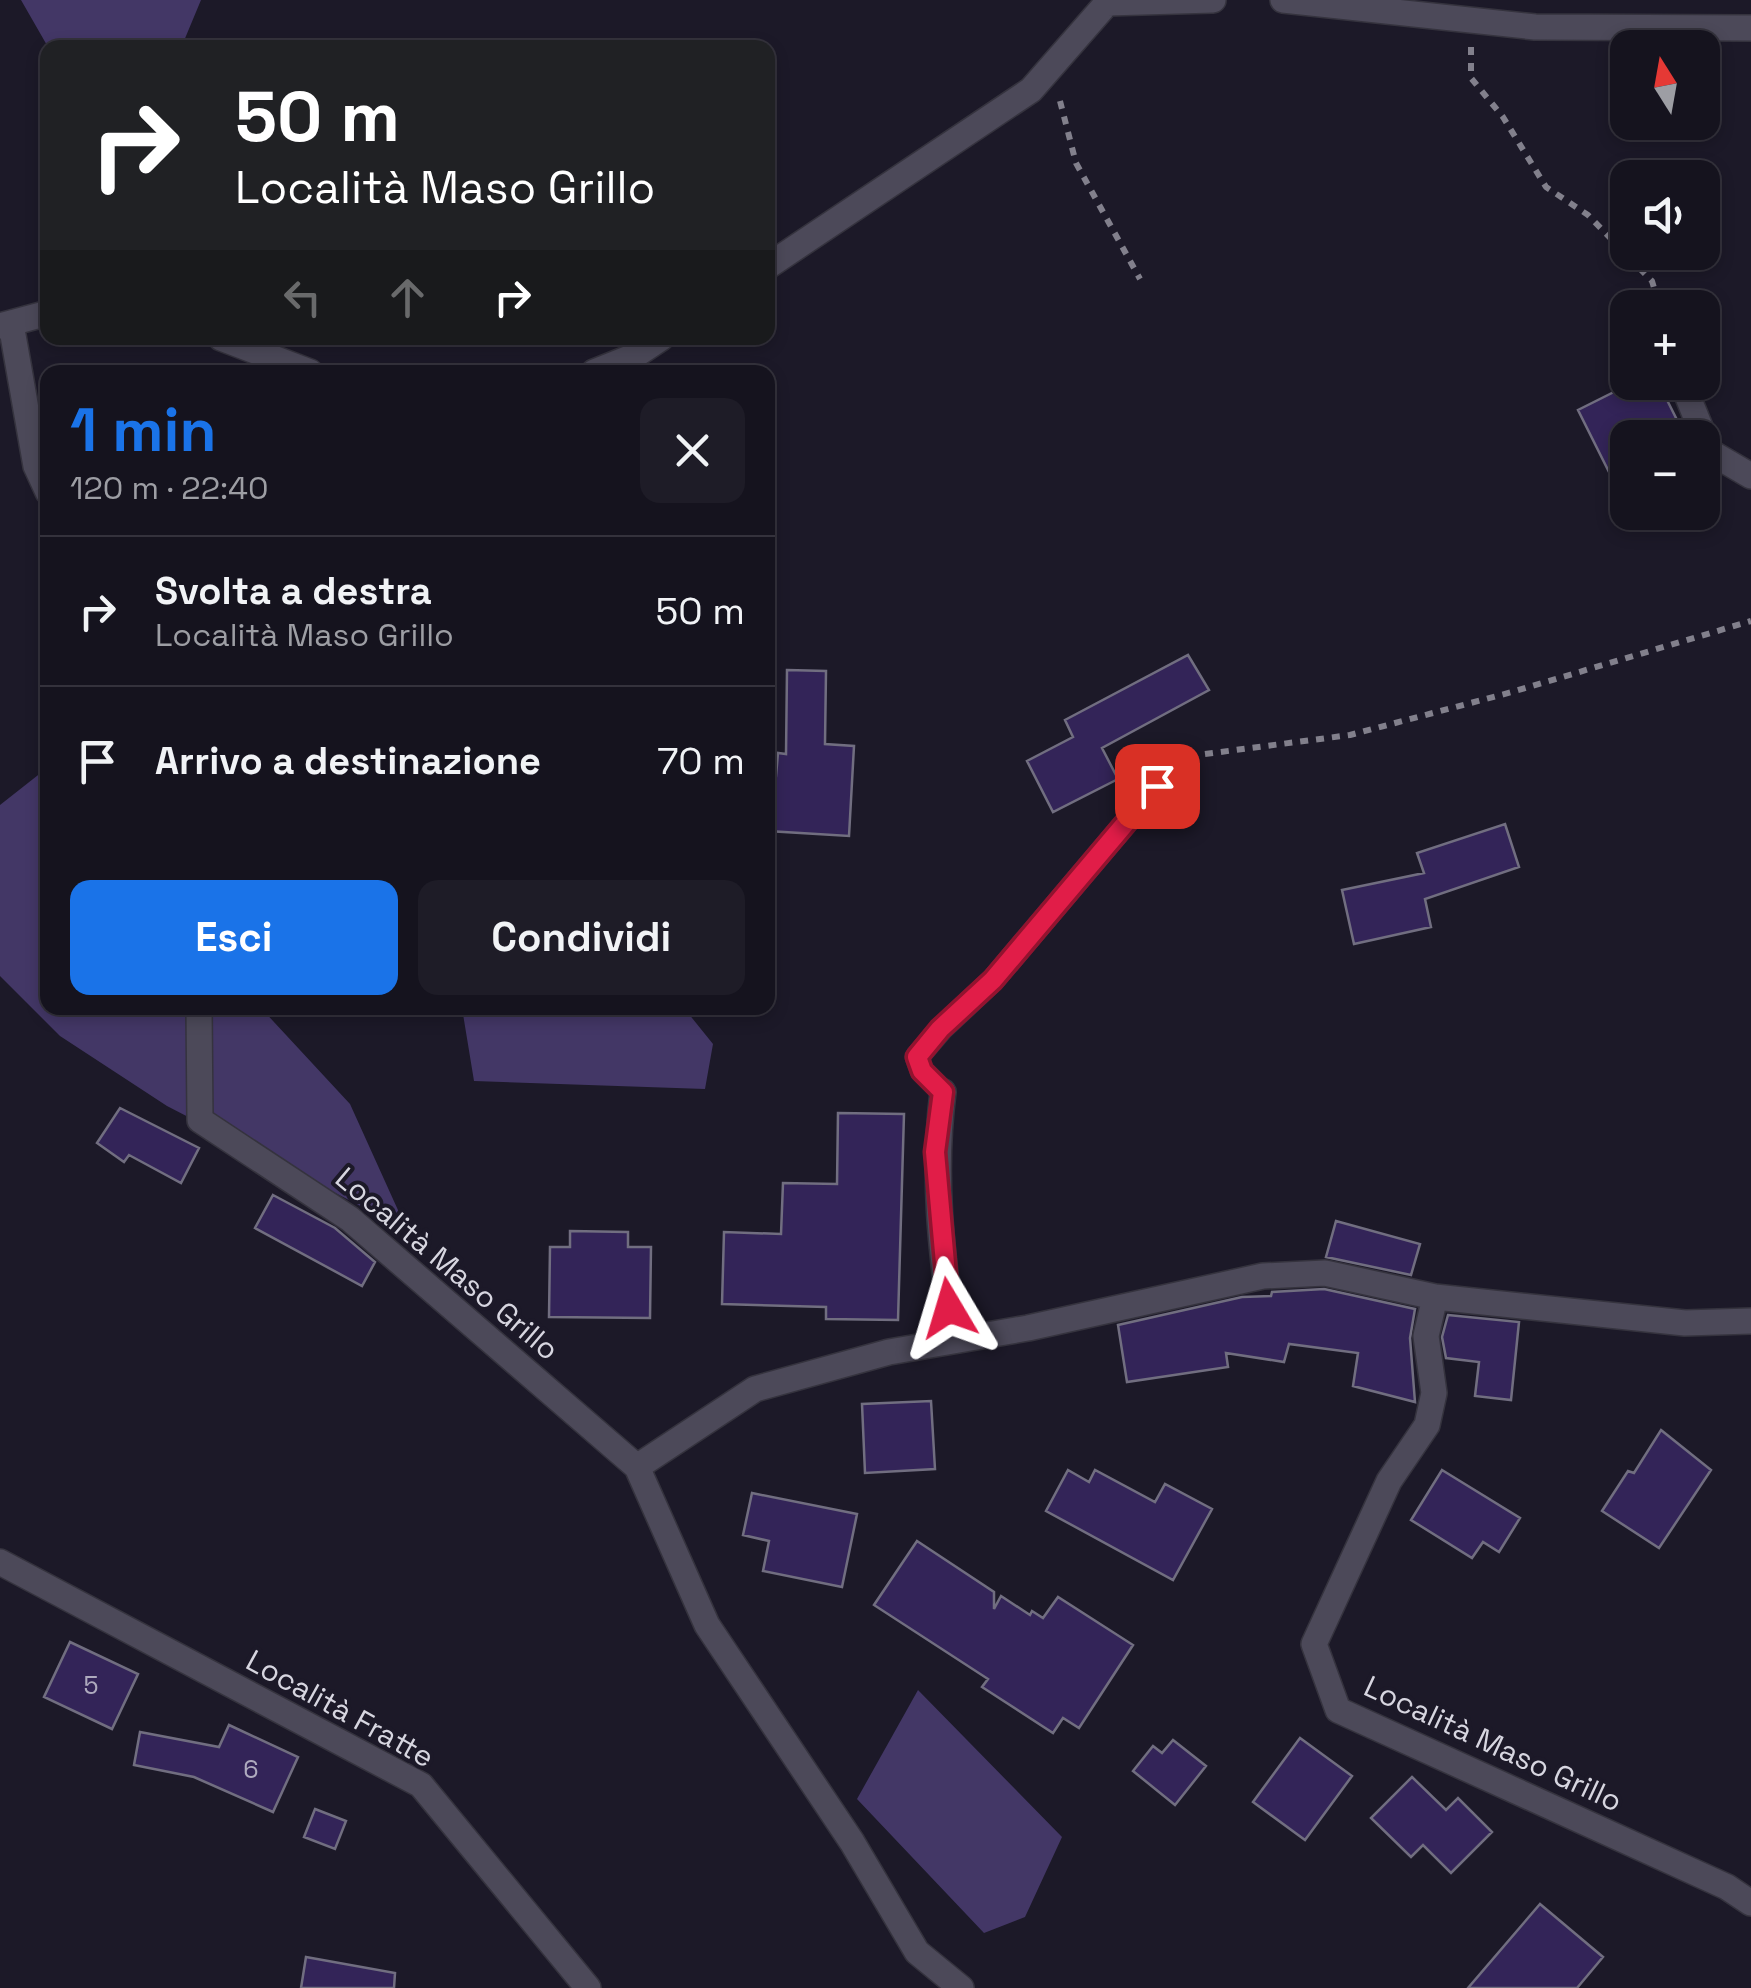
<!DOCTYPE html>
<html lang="it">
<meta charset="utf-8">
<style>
body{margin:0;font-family:"Space Grotesk",sans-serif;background:#1e1c27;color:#f1f3f6;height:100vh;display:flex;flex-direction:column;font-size:38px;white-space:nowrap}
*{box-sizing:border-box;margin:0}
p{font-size:32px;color:#9d9ea4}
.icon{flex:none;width:55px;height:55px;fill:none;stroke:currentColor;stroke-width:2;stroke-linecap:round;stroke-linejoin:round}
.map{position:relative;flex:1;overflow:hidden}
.side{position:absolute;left:40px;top:365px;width:735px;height:650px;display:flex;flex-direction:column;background:#15131e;border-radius:20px;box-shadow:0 5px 15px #0003,0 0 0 2px #34323c}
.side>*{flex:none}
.top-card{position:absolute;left:40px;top:40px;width:735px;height:305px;border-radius:20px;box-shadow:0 5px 15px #0003,0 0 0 2px #34323c;background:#202124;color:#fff;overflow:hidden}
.needle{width:65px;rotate:349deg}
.controls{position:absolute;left:1610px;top:30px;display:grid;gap:20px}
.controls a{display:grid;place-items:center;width:110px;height:110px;border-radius:20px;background:#15131e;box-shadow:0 5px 15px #0003,0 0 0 2px #34323c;font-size:50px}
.pin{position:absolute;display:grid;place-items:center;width:85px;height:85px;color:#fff;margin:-42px;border-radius:20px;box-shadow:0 5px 15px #0006}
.me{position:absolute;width:110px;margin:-55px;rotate:353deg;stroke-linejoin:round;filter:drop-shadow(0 0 8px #0008)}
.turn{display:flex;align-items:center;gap:35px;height:210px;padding:0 30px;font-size:45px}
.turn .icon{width:130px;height:130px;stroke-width:2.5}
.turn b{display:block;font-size:70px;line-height:85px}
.lanes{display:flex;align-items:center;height:95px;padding:0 30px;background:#0003;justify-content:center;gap:50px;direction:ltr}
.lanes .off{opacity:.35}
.round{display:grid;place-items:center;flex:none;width:105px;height:105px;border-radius:20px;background:#1e1c27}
.head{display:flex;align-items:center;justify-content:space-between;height:170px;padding:0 30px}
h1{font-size:60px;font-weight:700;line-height:75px;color:#1a73e8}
.primary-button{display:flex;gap:20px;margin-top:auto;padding:20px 30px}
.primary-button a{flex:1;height:115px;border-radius:20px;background:#1a73e8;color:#fff;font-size:40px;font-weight:700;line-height:115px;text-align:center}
.primary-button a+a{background:#1e1c27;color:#f1f3f6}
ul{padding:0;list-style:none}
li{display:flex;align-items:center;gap:30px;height:150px;padding:0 30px;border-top:2px solid #34323c}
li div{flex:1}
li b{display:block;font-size:38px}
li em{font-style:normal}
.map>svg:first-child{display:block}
.green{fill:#433766}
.building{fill:#332458;stroke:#716e80;stroke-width:2.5}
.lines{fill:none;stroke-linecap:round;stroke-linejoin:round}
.service-casing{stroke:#35333e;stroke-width:25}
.minor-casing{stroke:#35333e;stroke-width:28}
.path{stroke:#82808c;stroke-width:6;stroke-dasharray:8 8;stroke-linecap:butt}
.service{stroke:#4c4959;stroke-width:22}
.minor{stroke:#4c4959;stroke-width:25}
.route-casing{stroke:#92132f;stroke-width:25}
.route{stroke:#e11d48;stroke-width:18}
.labels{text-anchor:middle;stroke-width:8;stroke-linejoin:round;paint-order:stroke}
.number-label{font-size:25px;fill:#aeaabe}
.street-label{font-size:30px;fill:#d7d6e0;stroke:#1c1928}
</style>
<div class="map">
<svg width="1751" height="1988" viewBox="0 0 1751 1988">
<rect width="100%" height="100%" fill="#1c1928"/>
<path class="green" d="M 21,0 L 201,0 L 181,48 L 48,47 Z
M 47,768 L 48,1008 L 261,1008 L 350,1104 L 407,1230 L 167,1106 L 60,1036 L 0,976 L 0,805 Z
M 474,1008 L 684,1008 L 713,1044 L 705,1089 L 474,1081 L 463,1014 Z
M 918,1690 L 1062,1837 L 1025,1917 L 984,1933 L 857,1799 Z"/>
<path class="building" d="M 1634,382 L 1658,382 L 1679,424 L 1651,438 L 1628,438 L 1628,510 L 1578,410 Z
M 1188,655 L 1209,690 L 1102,748 L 1118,779 L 1053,812 L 1027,761 L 1073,737 L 1065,720 Z
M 787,670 L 826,671 L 825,744 L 854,746 L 849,836 L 768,831 L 768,776 L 776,776 L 778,753 L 786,754 Z
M 1505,824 L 1519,867 L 1425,899 L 1431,927 L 1354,944 L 1342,890 L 1424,873 L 1417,853 Z
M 120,1108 L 199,1148 L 181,1183 L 129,1155 L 124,1162 L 97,1143 Z
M 838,1113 L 904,1114 L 898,1320 L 826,1319 L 826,1307 L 722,1304 L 724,1232 L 781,1234 L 783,1183 L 837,1184 Z
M 273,1195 L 335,1228 L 375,1262 L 362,1286 L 255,1228 Z
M 1336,1221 L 1420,1244 L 1411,1275 L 1326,1257 Z
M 570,1231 L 628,1232 L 628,1247 L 651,1247 L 650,1318 L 549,1317 L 550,1247 L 570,1247 Z
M 1324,1289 L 1415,1309 L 1410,1338 L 1415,1402 L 1353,1386 L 1358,1353 L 1289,1344 L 1284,1362 L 1226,1353 L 1228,1367 L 1127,1382 L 1118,1325 L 1242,1297 L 1271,1296 L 1272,1292 Z
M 1448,1315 L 1519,1322 L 1511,1400 L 1475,1396 L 1479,1362 L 1446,1358 L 1442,1337 Z
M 931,1401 L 935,1469 L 865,1473 L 862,1404 Z
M 1661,1430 L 1711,1470 L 1659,1548 L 1602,1511 L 1628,1471 L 1634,1473 Z
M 1068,1470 L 1089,1482 L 1095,1470 L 1155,1502 L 1165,1484 L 1212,1509 L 1173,1580 L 1046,1511 Z
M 1442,1470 L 1520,1518 L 1499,1552 L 1483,1542 L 1472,1558 L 1411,1520 Z
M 752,1493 L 857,1514 L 842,1587 L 763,1571 L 769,1541 L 743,1535 Z
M 917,1541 L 994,1592 L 994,1609 L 1001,1596 L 1030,1615 L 1032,1611 L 1043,1618 L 1058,1597 L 1133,1645 L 1079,1728 L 1063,1718 L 1053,1733 L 982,1687 L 988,1679 L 874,1605 Z
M 70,1642 L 138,1674 L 112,1729 L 44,1697 Z
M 229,1725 L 298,1757 L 273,1812 L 194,1777 L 134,1765 L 140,1732 L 219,1747 Z
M 1300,1738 L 1352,1776 L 1305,1840 L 1253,1802 Z
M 1173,1740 L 1206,1766 L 1175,1805 L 1133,1771 L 1153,1746 L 1162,1753 Z
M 1412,1777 L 1446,1810 L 1458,1798 L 1492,1832 L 1451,1873 L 1423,1845 L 1411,1857 L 1371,1818 Z
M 315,1809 L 346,1821 L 335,1849 L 304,1837 Z
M 1540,1904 L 1603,1957 L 1577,1988 L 1468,1988 Z
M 306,1957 L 395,1973 L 394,1988 L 301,1988 Z"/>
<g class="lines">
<defs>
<path id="service" d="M 943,1092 L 922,1071 L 917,1057 L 941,1029 L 993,980 L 1179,760"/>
<path id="minor" d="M 1283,0 L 1535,27 L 1751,28
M 768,266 L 1031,90 L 1107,3 L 1213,0
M 11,324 L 36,466 L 48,492
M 0,326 L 48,313
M 221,338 L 310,372
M 594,372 L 634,356 L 661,338
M 1682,382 L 1710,452 L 1751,476
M 199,1008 L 200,1120 L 350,1219 L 637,1467 L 707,1625 L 852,1842 L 917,1952 L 961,1988
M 943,1092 C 932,1180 942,1253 953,1340
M 1751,1321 L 1685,1323 L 1435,1297 L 1426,1336 L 1434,1393 L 1427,1425 L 1389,1481 L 1314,1644 L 1338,1710 L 1727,1887 L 1751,1903
M 637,1467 L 755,1389 L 889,1352 L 1028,1328 L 1263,1276 L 1325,1273 L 1435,1297
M 0,1562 L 421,1785 L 588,1988"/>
</defs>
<use href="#service" class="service-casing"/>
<use href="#minor" class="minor-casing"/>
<path class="path" d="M 1471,47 L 1471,78 L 1503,117 L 1546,187 L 1588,215 L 1652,281 L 1660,308
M 1060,101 L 1076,163 L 1140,279
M 1205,754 L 1350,735 L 1512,692 L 1751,621"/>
<use href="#service" class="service"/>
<use href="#minor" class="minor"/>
</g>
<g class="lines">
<defs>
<path id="route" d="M 949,1308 L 935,1152 L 943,1092 L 922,1071 L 917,1057 L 940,1029 L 993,980 L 1157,786"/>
</defs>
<use href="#route" class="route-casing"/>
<use href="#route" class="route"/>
</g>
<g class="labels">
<g class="number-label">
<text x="91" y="1694">5</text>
<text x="251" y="1778">6</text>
</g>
<g class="street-label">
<text transform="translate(447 1264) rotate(40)" y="10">Località Maso Grillo</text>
<text transform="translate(340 1709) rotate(29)" y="10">Località Fratte</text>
<text transform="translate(1493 1744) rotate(25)" y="10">Località Maso Grillo</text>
</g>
</g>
</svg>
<div class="controls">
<a><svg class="needle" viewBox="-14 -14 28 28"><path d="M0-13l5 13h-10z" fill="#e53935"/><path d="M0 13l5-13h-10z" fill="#9d9ea4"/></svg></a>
<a><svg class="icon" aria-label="sound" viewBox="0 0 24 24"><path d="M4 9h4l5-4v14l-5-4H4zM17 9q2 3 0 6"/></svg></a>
<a>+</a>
<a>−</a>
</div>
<div class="pin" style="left:1157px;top:786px;background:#d93025"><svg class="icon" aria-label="arrive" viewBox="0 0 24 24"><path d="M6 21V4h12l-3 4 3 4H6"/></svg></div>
<svg class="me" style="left:949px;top:1308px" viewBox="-20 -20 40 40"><path d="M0-17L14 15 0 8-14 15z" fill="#e11d48" stroke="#fff" stroke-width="4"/></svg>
<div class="top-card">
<div class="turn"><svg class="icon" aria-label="right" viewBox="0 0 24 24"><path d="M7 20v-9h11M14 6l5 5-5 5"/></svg><div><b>50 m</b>Località Maso Grillo</div></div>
<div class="lanes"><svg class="icon off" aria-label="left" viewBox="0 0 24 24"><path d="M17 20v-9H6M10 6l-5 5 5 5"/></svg><svg class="icon off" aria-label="ahead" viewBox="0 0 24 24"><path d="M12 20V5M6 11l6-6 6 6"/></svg><svg class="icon" aria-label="right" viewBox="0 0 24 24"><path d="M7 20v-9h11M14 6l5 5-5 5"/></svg></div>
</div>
<section class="side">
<div class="head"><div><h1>1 min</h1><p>120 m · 22:40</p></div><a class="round"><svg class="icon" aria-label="close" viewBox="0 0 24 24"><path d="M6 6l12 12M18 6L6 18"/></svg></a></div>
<ul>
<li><svg class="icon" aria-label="right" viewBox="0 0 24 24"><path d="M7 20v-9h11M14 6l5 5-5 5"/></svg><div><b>Svolta a destra</b><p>Località Maso Grillo</p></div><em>50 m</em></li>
<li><svg class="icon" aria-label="arrive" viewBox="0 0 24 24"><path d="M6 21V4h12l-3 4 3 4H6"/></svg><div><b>Arrivo a destinazione</b></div><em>70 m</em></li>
</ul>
<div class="primary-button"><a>Esci</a><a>Condividi</a></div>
</section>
</div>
